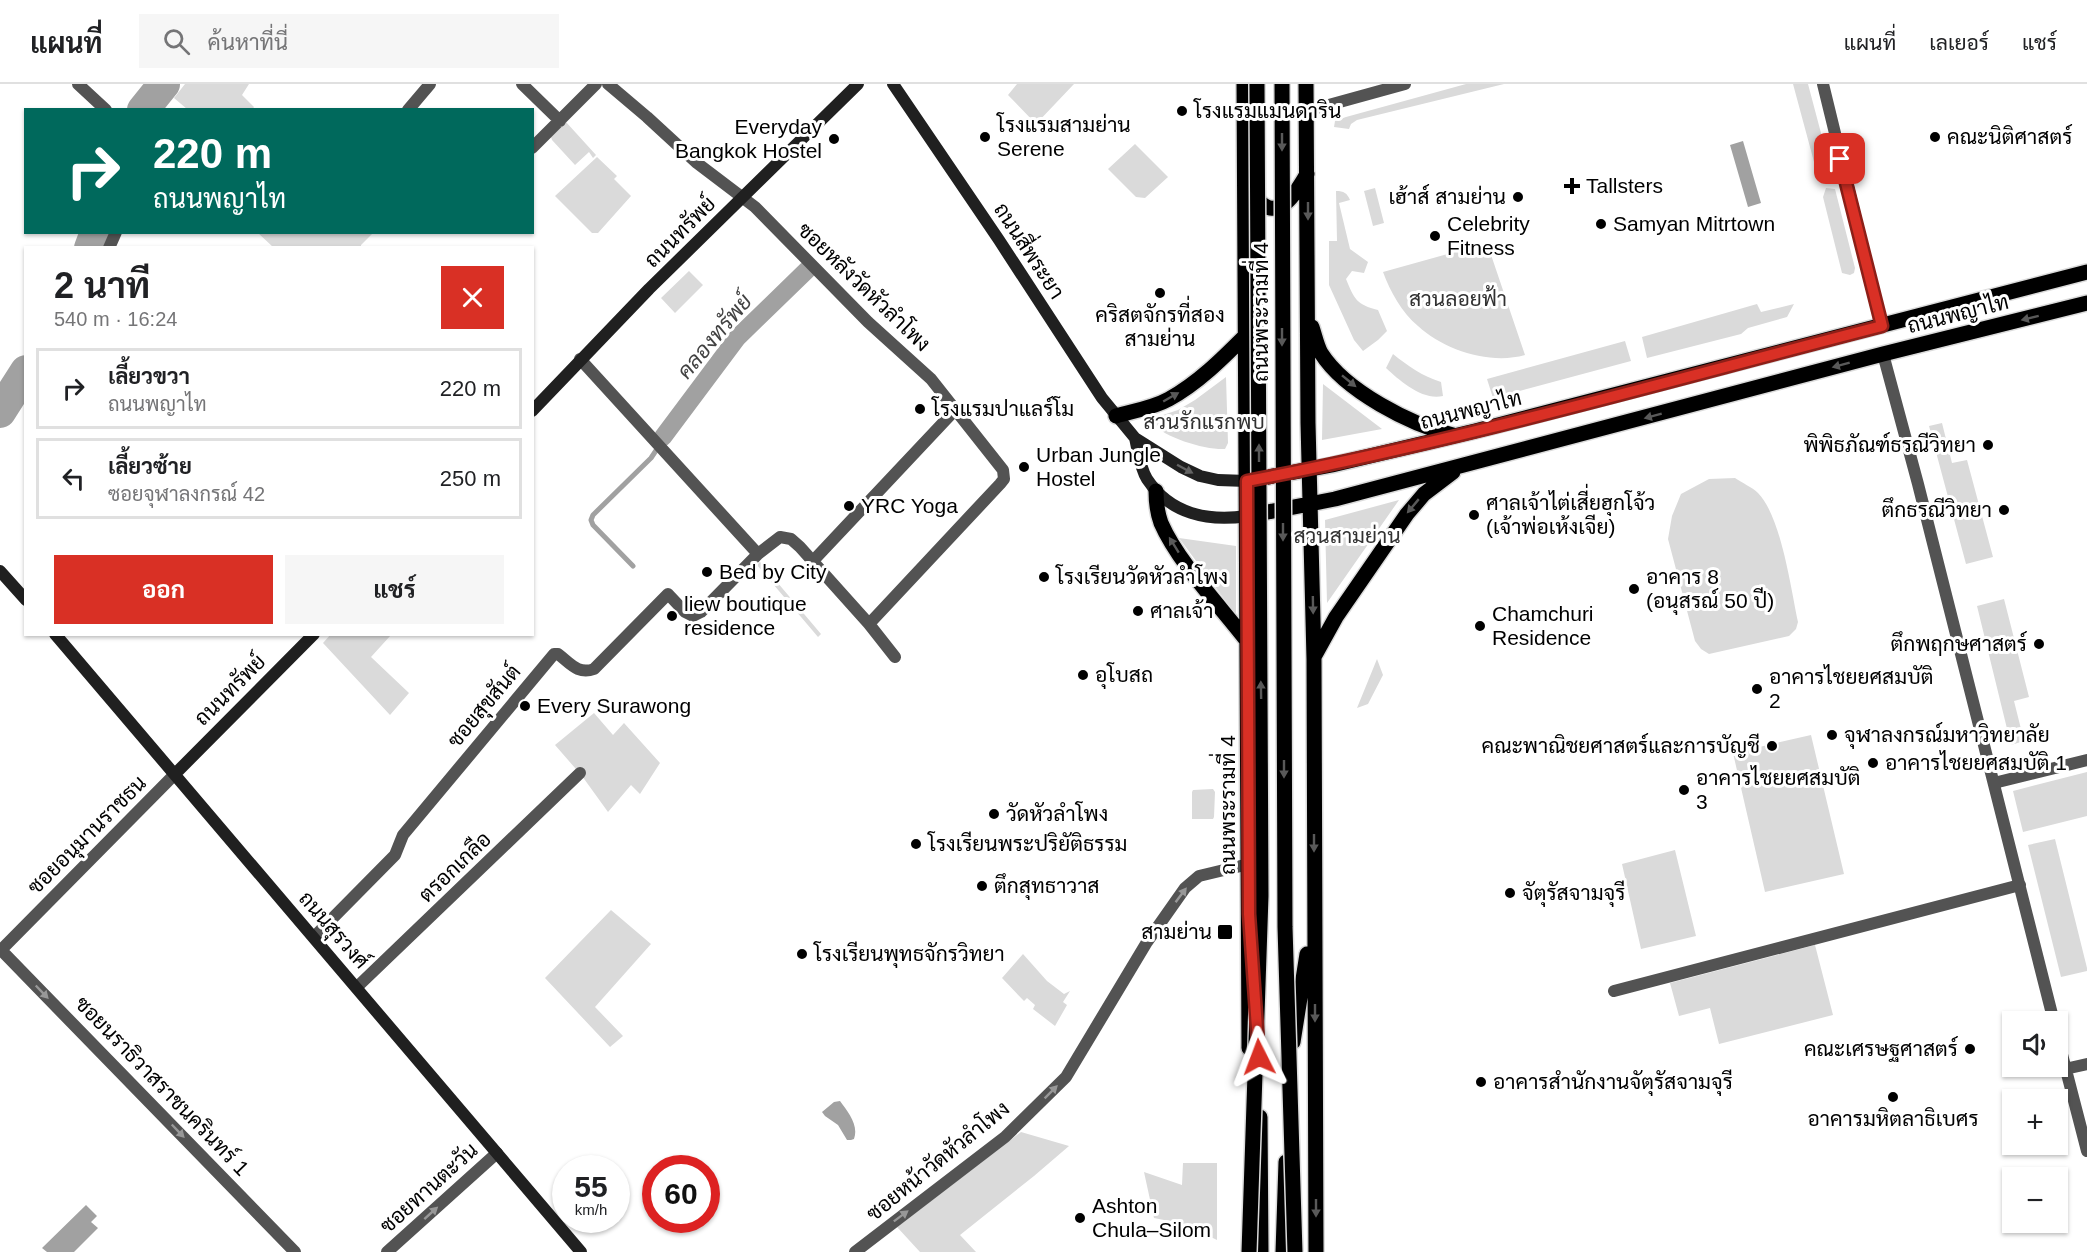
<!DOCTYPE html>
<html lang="th">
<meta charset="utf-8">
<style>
body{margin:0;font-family:Helvetica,Sarabun,sans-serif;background:#f6f6f6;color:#202124;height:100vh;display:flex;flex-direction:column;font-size:22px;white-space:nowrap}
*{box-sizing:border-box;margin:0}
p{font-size:20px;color:#757577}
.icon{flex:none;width:33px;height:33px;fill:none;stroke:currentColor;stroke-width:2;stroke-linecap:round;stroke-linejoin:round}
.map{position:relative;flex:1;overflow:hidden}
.drawer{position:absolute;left:24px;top:162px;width:510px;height:390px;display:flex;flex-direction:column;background:#fff;border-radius:0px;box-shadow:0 2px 4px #0004}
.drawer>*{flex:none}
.hud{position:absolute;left:24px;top:24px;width:510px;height:126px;border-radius:0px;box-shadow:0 2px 4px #0004;background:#00695c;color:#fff;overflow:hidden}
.controls{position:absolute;left:2002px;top:927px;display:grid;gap:12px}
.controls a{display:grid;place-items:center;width:66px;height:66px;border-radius:0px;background:#fff;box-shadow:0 2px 4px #0004;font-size:30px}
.speed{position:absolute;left:552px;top:1071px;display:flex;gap:12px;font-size:30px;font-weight:700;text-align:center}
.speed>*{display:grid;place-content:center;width:78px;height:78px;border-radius:50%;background:#fff;box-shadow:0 2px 4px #0004;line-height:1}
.speed small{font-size:15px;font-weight:400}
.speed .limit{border:9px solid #d22;background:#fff;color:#111}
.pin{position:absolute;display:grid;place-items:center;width:51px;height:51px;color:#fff;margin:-26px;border-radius:12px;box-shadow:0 3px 9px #0006}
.me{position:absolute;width:66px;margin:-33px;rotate:357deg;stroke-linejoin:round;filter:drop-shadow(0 0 4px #0008)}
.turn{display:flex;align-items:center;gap:21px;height:126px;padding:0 30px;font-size:27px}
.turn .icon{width:78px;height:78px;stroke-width:2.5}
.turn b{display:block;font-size:42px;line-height:51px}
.round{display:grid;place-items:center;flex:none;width:63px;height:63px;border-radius:0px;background:#f6f6f6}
.summary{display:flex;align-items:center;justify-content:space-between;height:102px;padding:0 30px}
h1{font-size:36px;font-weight:700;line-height:45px}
.button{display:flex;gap:12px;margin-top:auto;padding:12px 30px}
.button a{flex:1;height:69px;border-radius:0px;background:#d93025;color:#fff;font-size:24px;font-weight:700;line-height:69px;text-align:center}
.button a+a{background:#f6f6f6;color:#202124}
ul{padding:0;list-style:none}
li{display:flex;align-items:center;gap:18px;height:81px;margin:0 12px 9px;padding:0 18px;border:3px solid #e0e0e0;border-radius:0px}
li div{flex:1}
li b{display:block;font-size:22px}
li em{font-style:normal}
header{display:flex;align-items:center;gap:36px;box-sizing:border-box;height:84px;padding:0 30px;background:#fff;border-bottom:2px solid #e0e0e0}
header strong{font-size:28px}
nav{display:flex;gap:33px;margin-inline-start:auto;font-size:21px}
.search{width:420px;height:54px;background:#f6f6f6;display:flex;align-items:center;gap:15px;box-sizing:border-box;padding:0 21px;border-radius:0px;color:#757577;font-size:22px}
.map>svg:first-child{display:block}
.green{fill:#dadada}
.water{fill:#a1a1a1}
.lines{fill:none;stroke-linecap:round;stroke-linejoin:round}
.stream{stroke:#a1a1a1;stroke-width:5}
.canal{stroke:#a1a1a1;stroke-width:18}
.river{stroke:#a1a1a1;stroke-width:32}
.primary-casing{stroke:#dbdbdb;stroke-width:18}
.street{stroke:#535353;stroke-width:12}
.secondary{stroke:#202020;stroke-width:12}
.primary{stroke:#000;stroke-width:15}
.primary-bridge-casing{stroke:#dbdbdb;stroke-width:18;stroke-linecap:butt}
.primary-bridge{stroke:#000;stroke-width:15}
.oneway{fill:#595959}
.oneway2{fill:#636363}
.oneway3{fill:#989898}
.route-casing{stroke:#8d1f18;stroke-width:15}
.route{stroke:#d93025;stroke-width:10}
.poi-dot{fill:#000;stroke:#fff;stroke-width:2}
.labels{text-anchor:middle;stroke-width:6;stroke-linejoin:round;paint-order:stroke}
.poi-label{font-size:21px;fill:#000;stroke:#fff;text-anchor:start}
.street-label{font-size:21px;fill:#000;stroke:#fff}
.park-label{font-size:21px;fill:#313131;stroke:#fff}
.water-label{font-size:22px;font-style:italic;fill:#424242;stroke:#fff}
</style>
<header>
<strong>แผนที่</strong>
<div class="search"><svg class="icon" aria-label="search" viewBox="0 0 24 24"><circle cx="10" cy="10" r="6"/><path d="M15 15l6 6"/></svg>ค้นหาที่นี่</div>
<nav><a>แผนที่</a><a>เลเยอร์</a><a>แชร์</a></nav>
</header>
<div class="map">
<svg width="2087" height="1168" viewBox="0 0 2087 1168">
<rect width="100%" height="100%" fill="#fff"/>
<path class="green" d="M 185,0 L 249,0 L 242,11 L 254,23 L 252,26 L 187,25 L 174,14 Z
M 1017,0 L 1074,0 L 1036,40 L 1008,11 Z
M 1466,0 L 1504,0 L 1357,36 L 1351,40 L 1349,45 L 1334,43 L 1335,37 L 1346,33 Z
M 1793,0 L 1808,0 L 1830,83 L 1829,89 L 1826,91 L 1817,89 Z
M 566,38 L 596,71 L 593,74 L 589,68 L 575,81 L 552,56 L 551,53 Z
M 1135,60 L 1168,93 L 1145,114 L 1136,113 L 1108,85 Z
M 597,73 L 617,92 L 614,95 L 631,112 L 598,149 L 592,149 L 555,112 Z
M 1375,104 L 1384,139 L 1373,142 L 1364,107 Z
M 1826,104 L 1835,105 L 1855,184 L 1854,189 L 1850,191 L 1842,189 L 1823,113 Z
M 1336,107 C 1344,107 1347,109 1350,116 L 1339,119 L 1350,165 L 1368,178 L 1364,189 L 1352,187 L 1346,195 C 1354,215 1357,221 1378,226 L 1387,247 L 1378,256 L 1363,267 L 1354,256 L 1329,201 L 1329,157 L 1337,157 Z
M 258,149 L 259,148 L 373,149 L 361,161 L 361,164 L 273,163 Z
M 1487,159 L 1525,271 C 1490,281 1444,266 1418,242 C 1402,229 1390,207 1383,188 Z
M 689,187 L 703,201 L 675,229 L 661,214 Z
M 1757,220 L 1761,228 L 1794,220 L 1787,233 L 1748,244 L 1741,250 L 1647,274 L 1642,253 Z
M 1625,257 L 1631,277 L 1493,314 L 1487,295 Z
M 1393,270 C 1408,282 1422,292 1441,298 L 1443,312 C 1423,317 1400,297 1386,284 Z
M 1226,293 L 1228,359 L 1225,365 C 1205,366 1165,354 1152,339 L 1154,334 L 1178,326 L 1195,316 Z
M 1323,300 L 1382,345 L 1322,356 Z
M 1942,339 L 1952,379 L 1967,376 L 1993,473 L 1966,480 L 1929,342 Z
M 1735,394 C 1742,399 1752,403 1758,409 C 1781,432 1791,505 1798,538 L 1796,545 L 1789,552 L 1709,570 L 1701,565 L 1695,557 L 1668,455 L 1672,432 L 1681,410 L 1709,395 Z
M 1399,416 L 1327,519 L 1325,436 Z
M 1179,454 L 1236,462 L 1236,531 Z
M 760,478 L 821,550 L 818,553 L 757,481 Z
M 2004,515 L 2029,613 L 2014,617 L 2024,657 L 2011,661 L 1977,522 Z
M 331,550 L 391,551 L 371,573 L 409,609 L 390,631 L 323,559 Z
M 1377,575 L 1383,591 L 1368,620 L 1357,624 Z
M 594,629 L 613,651 L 624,639 L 660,679 L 640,710 L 631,701 L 608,728 L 582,692 L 555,661 Z
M 1811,651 L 1844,790 L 1765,808 L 1733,669 Z
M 2087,688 L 2087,732 L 2023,748 L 2013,707 Z
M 1213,705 L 1215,708 L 1214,733 L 1213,735 L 1192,735 L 1192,708 L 1193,706 Z
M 2055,755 L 2087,884 L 2087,887 L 2061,893 L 2028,761 Z
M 1675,766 L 1696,852 L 1641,865 L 1622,780 Z
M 611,826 L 651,860 L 595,923 L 623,952 L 610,963 L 545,894 Z
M 1815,861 L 1833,931 L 1719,960 L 1710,924 L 1679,932 L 1670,899 Z
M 1023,870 L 1047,897 L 1064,910 L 1070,907 L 1063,918 L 1067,921 L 1055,942 L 1033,925 L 1035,921 L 1027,914 L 1024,917 L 1002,894 Z
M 1021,1048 L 1069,1062 L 1034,1092 L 960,1151 L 976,1168 L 920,1168 L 897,1143 Z
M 1183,1079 L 1217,1079 L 1217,1156 L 1184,1140 L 1154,1134 L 1144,1088 L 1182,1101 Z"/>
<path class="water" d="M 1743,57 L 1761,119 L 1748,123 L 1730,61 Z
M 840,1017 C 848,1028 859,1041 854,1055 L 851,1056 L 847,1056 L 838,1041 L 825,1032 L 822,1028 L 834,1018 Z
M 86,1121 L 97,1132 L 91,1138 L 98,1144 L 74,1168 L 47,1168 L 42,1164 Z"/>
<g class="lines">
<path class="stream" d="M 633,482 L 593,441 L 591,436 L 593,431 L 651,374 L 657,365"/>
<path class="canal" d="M 663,353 L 737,254 L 807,186"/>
<path class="river" d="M 143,26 L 164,0
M 90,164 L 96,148
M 0,328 L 26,287"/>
<defs>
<path id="primary" d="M 1244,0 L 1249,964
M 1306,0 L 1308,339 L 1314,575 L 1316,1168
M 1253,109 C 1274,143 1294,113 1307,90
M 1312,243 C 1315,252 1317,262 1321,269 C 1345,307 1411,341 1453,351
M 1116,332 C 1133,327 1153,324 1169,315 C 1198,299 1222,275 1245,252
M 1247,397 L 1332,381 L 1475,347 L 2087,188
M 1156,407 C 1156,418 1157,428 1161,439 C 1178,478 1220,522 1247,557
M 1247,432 L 1335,415 L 1883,270 L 2087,219
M 1315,571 L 1336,533 L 1407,430 L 1424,410 L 1453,388
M 1293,958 L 1307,870
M 1260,1033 L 1261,1168
M 1283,1168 L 1286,1078"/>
</defs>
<use href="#primary" class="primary-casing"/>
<path class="street" d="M 78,0 L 106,26
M 522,0 L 560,37
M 608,0 L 647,33 L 697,79 L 755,123 L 868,238 L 931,295 L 1003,386 L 1004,395 L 1000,400 L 869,540
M 1823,0 L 1882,242
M 408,26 L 430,0
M 1307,27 L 1405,0
M 532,64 L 596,0
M 109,164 L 116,148
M 1883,270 L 1918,400 L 2054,938
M 580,275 L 758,470
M 812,478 L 956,325
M 1994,699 L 2087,676
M 314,853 L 395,771 L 403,751 L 554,570 L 558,570 C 570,579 578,591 594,585 L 668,510 L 685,528 L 693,532 L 701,528 L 758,470 L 780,453 L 791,455 L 800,463 L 869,540 L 895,573
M 0,865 L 295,1168
M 1,866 L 175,690
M 357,903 L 580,689
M 1614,907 L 2020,801
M 2058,955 L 2087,1067
M 2065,985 L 2087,980
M 387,1168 L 497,1069
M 855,1168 L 1005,1053 L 1066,993 L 1147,858 L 1185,804 L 1199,792 L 1249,780"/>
<path class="secondary" d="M 893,0 L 999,156 L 1102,314 L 1135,354 L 1181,383 L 1200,392 L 1218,396 L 1247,397
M 532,327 L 649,205 L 858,0
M 1135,354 C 1138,367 1140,384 1147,395 C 1170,430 1208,438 1247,432
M 0,487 L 26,516
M 55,550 L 581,1168
M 175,690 L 314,550"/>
<use href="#primary" class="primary"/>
<defs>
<path id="primary-bridge" d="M 1282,0 L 1285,843 L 1295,1168
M 1249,1168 L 1261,812 L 1257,0"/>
</defs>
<use href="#primary-bridge" class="primary-bridge-casing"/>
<use href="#primary-bridge" class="primary-bridge"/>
</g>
<defs><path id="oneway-solid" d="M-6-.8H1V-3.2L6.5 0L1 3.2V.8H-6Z" transform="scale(1.5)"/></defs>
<g class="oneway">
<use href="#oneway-solid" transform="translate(1282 58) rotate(90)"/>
<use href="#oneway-solid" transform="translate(1308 127) rotate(90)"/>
<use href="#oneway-solid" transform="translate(2030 234) rotate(166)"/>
<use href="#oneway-solid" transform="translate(1282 253) rotate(90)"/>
<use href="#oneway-solid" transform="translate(1841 281) rotate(165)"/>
<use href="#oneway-solid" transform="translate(1349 297) rotate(39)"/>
<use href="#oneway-solid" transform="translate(1171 313) rotate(-30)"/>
<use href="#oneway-solid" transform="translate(1653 332) rotate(165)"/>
<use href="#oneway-solid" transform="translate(1259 369) rotate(-90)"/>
<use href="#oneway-solid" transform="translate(1413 422) rotate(130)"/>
<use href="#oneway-solid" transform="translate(1283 448) rotate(90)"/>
<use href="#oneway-solid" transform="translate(1174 461) rotate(-122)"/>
<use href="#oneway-solid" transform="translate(1313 521) rotate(89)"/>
<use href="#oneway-solid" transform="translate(1261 606) rotate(-91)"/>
<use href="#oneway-solid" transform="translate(1284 685) rotate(90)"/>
<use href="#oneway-solid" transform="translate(1314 759) rotate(90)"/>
<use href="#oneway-solid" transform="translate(1315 929) rotate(90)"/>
<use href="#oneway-solid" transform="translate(1316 1124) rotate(90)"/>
</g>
<use class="oneway2" href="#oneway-solid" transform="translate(1185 385) rotate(28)"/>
<g class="oneway3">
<use href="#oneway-solid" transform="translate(1181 811) rotate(-53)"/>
<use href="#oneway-solid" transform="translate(42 908) rotate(46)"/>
<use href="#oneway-solid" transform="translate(1051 1008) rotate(-45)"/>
<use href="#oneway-solid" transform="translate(178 1047) rotate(46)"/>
<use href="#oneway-solid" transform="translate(431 1129) rotate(-42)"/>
<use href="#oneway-solid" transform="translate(901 1132) rotate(-37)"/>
</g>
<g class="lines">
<defs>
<path id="route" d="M 1259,973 L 1249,830 L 1247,397 C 1461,357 1671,296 1882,242 L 1840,75"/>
</defs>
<use href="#route" class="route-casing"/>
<use href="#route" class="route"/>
</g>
<g class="poi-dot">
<circle cx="1182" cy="27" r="6"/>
<circle cx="985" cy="53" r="6"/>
<circle cx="1935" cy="53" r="6"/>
<circle cx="834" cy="55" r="6"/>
<path d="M1569 93h6v6h6v6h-6v6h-6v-6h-6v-6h6z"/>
<circle cx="1518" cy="113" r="6"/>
<circle cx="1601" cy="140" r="6"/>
<circle cx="1435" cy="152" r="6"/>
<circle cx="1160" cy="209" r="6"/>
<circle cx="920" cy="325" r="6"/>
<circle cx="1988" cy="361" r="6"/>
<circle cx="1024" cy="383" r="6"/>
<circle cx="849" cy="422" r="6"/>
<circle cx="2004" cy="426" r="6"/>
<circle cx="1474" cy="431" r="6"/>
<circle cx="707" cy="488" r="6"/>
<circle cx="1044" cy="493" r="6"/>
<circle cx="1634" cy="505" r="6"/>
<circle cx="1138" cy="527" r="6"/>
<circle cx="672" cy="532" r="6"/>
<circle cx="1480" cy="542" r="6"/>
<circle cx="2039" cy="560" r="6"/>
<circle cx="1083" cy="591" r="6"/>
<circle cx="1757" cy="605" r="6"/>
<circle cx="525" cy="622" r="6"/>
<circle cx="1832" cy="651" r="6"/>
<circle cx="1772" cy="662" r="6"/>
<circle cx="1873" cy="679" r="6"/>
<circle cx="1684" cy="706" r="6"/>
<circle cx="994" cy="730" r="6"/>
<circle cx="916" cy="760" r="6"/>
<circle cx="982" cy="802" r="6"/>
<circle cx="1510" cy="809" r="6"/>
<rect x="1217" y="840" width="16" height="16" rx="3"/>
<circle cx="802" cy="870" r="6"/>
<circle cx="1970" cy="965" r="6"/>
<circle cx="1481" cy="998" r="6"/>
<circle cx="1893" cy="1013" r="6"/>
<circle cx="1080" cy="1134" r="6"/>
</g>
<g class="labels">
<g class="poi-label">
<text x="1194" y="34">โรงแรมแมนดาริน</text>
<text x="997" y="48">โรงแรมสามย่าน<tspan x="997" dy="24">Serene</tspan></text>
<text x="822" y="50" text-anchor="end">Everyday<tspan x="822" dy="24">Bangkok Hostel</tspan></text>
<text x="1947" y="60">คณะนิติศาสตร์</text>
<text x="1586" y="109">Tallsters</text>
<text x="1506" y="120" text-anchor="end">เฮ้าส์ สามย่าน</text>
<text x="1447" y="147">Celebrity<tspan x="1447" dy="24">Fitness</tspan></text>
<text x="1613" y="147">Samyan Mitrtown</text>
<text x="1160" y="238" text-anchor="middle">คริสตจักรที่สอง<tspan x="1160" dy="24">สามย่าน</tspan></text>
<text x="932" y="332">โรงแรมปาแลร์โม</text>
<text x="1976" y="368" text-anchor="end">พิพิธภัณฑ์ธรณีวิทยา</text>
<text x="1036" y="378">Urban Jungle<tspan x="1036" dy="24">Hostel</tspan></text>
<text x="1486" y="426">ศาลเจ้าไต่เสี่ยฮุกโจ้ว<tspan x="1486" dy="24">(เจ้าพ่อเห้งเจีย)</tspan></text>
<text x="861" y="429">YRC Yoga</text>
<text x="1992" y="433" text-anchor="end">ตึกธรณีวิทยา</text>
<text x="719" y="495">Bed by City</text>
<text x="1056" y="500">โรงเรียนวัดหัวลำโพง</text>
<text x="1646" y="500">อาคาร 8<tspan x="1646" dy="24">(อนุสรณ์ 50 ปี)</tspan></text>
<text x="684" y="527">liew boutique<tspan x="684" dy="24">residence</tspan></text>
<text x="1150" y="534">ศาลเจ้า</text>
<text x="1492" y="537">Chamchuri<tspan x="1492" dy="24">Residence</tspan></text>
<text x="2027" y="567" text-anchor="end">ตึกพฤกษศาสตร์</text>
<text x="1095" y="598">อุโบสถ</text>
<text x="1769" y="600">อาคารไชยยศสมบัติ<tspan x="1769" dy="24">2</tspan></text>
<text x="537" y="629">Every Surawong</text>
<text x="1844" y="658">จุฬาลงกรณ์มหาวิทยาลัย</text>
<text x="1760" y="669" text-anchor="end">คณะพาณิชยศาสตร์และการบัญชี</text>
<text x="1885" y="686">อาคารไชยยศสมบัติ 1</text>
<text x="1696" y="701">อาคารไชยยศสมบัติ<tspan x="1696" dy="24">3</tspan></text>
<text x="1006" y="737">วัดหัวลำโพง</text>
<text x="928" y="767">โรงเรียนพระปริยัติธรรม</text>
<text x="994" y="809">ตึกสุทธาวาส</text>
<text x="1522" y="816">จัตุรัสจามจุรี</text>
<text x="1212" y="855" text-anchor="end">สามย่าน</text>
<text x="814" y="877">โรงเรียนพุทธจักรวิทยา</text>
<text x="1958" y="972" text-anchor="end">คณะเศรษฐศาสตร์</text>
<text x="1493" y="1005">อาคารสำนักงานจัตุรัสจามจุรี</text>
<text x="1893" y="1042" text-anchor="middle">อาคารมหิตลาธิเบศร</text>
<text x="1092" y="1129">Ashton<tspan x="1092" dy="24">Chula–Silom</tspan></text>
</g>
<g class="street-label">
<text transform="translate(680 148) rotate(-45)" y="7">ถนนทรัพย์</text>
<text transform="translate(1029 167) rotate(57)" y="7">ถนนสี่พระยา</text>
<text transform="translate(864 203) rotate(44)" y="7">ซอยหลังวัดหัวลำโพง</text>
<text transform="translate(1261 228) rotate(-90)" y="7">ถนนพระรามที่ 4</text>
<text transform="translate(1958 230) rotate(-14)" y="7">ถนนพญาไท</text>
<text transform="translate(1471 326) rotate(-14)" y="7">ถนนพญาไท</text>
<text transform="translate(230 606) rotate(-45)" y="7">ถนนทรัพย์</text>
<text transform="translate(484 622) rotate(-50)" y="7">ซอยสุขสันต์</text>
<text transform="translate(1228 721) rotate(-90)" y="7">ถนนพระรามที่ 4</text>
<text transform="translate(87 751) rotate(-45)" y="7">ซอยอนุมานราชธน</text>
<text transform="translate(455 783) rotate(-44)" y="7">ตรอกเกลือ</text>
<text transform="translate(334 846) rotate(49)" y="7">ถนนสุรวงศ์</text>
<text transform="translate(162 1002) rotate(46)" y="7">ซอยนราธิวาสราชนครินทร์ 1</text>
<text transform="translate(938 1077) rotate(-39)" y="7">ซอยหน้าวัดหัวลำโพง</text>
<text transform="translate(429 1104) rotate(-42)" y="7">ซอยทานตะวัน</text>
</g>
<g class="park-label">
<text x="1458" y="222">สวนลอยฟ้า</text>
<text x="1204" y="345">สวนรักแรกพบ</text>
<text x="1347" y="459">สวนสามย่าน</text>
</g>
<g class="water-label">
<text transform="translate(714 252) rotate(-50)" y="8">คลองทรัพย์</text>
</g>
</g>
</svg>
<div class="controls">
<a><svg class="icon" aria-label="sound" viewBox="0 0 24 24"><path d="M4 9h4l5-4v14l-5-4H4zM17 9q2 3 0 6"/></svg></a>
<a>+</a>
<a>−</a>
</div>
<div class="speed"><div>55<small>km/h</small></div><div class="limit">60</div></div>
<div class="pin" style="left:1840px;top:75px;background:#d93025"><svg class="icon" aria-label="arrive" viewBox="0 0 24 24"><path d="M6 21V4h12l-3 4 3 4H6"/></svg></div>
<svg class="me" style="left:1259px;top:973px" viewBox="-20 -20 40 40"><path d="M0-17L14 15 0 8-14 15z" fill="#d93025" stroke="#fff" stroke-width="4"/></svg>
<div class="hud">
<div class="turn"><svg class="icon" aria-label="right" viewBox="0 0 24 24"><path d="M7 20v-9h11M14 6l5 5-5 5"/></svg><div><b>220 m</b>ถนนพญาไท</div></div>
</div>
<section class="drawer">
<div class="summary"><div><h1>2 นาที</h1><p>540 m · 16:24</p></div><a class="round" style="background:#d93025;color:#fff"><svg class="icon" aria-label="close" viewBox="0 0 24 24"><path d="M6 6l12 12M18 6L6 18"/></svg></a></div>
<ul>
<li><svg class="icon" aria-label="right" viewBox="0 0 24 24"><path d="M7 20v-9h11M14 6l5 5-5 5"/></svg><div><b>เลี้ยวขวา</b><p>ถนนพญาไท</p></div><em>220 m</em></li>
<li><svg class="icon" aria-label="left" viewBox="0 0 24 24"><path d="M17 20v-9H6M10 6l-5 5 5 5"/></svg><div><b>เลี้ยวซ้าย</b><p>ซอยจุฬาลงกรณ์ 42</p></div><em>250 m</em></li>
</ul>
<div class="button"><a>ออก</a><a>แชร์</a></div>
</section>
</div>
